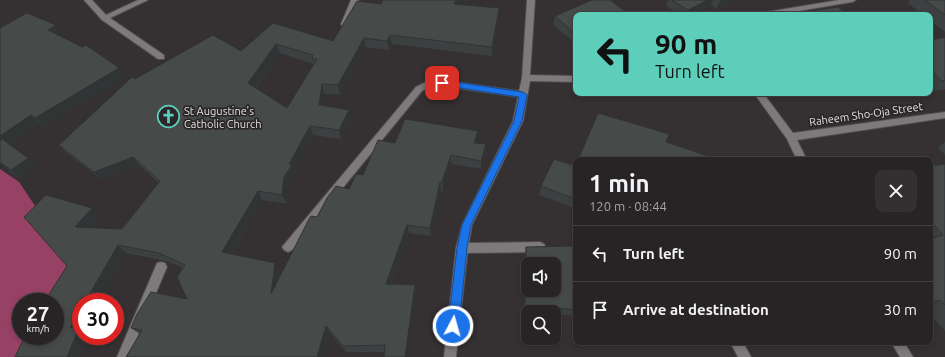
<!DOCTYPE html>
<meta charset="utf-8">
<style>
body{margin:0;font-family:Ubuntu,sans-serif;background:#343032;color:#f1f3f6;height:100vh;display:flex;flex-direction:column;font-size:15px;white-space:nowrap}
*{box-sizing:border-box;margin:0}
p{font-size:13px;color:#a5a4a7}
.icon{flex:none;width:22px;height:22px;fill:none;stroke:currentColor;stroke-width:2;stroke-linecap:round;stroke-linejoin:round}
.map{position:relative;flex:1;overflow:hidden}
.sheet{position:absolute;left:573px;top:157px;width:360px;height:188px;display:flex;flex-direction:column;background:#282426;border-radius:8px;box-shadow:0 2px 6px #0003,0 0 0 1px #444143}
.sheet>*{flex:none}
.hud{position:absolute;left:573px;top:12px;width:360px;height:84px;border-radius:8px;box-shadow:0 2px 6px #0003,0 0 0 1px #444143;background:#5cceba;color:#111;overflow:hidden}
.controls{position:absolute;left:521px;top:257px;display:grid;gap:8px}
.controls a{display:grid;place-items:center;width:40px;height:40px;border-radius:8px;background:#282426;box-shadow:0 2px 6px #0003,0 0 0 1px #444143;font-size:20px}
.speed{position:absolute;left:12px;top:293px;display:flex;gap:8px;font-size:20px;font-weight:700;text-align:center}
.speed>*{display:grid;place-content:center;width:52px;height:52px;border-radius:50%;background:#282426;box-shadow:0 2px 6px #0003,0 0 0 1px #444143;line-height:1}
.speed small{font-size:10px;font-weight:400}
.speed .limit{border:6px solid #d22;background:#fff;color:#111}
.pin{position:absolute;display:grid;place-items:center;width:34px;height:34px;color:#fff;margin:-17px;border-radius:8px;box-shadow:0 2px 6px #0006}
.me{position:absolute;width:44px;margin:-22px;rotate:6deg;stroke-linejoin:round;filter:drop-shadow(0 0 3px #0008)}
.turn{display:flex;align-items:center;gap:14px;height:84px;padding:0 16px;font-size:18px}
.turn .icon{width:52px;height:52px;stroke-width:2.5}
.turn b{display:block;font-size:28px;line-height:34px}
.round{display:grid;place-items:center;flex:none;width:42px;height:42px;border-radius:8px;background:#343032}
.headline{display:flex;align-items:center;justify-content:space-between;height:68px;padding:0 16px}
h1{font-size:24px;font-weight:600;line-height:30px}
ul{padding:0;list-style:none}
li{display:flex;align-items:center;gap:12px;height:56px;padding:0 16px;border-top:1px solid #444143}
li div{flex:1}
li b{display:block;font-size:15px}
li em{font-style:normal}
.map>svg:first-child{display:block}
.forest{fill:#974165}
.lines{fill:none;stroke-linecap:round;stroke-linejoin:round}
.lane-casing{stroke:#4f4c4d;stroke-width:2}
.street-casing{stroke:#4f4c4d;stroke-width:2}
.lane{fill:#7e797b;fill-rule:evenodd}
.street{fill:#7e797b;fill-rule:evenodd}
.wall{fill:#3c4040;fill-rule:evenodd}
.shaded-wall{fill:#313434}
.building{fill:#464b4a;stroke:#313434;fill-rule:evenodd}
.route{fill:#1a73e8;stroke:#114b97}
.labels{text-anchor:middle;stroke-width:3.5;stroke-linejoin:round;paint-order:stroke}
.poi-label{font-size:11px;fill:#e2dfe0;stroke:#2b2628;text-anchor:start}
.street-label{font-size:11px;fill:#e2dfe0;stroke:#2b2628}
</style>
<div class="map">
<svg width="945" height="357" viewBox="0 0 945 357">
<rect width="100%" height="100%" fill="#353032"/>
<path class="forest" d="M 0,169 L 19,182 L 71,259 L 54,302 L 21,302 L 21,336 L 41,336 L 32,357 L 0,357 Z"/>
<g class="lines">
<defs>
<path id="lane" d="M 540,242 L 544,244 L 546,247 L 544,250 L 540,252 L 462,253 L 458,251 L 456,248 L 458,245 L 462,243 Z
M 730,342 L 743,342 L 751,357 L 738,357 Z"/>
<path id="street" d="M 84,0 L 92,0 L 106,15 L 138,0 L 148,0 L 110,18 L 164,55 L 164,59 L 158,59 L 102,20 Z
M 351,0 L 359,0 L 349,24 L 348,26 L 342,26 L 341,24 Z
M 527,0 L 535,0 L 530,75 L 576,76 L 576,82 L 530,81 L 523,121 L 472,225 L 468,248 L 456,357 L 444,357 L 456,248 L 462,225 L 513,121 L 518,97 L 442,86 L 431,86 L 422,91 L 292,250 L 288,252 L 284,250 L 282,247 L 416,87 L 430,80 L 442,80 L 519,91 L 522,78 Z
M 839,0 L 856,0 L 852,2 L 775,15 L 757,15 L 761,13 Z
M 754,93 L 763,93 L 793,133 L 945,112 L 945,118 L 797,140 L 807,160 L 797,160 L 787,139 Z
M 161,262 L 165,263 L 167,267 L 129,357 L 117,357 L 157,263 Z
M 891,342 L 904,342 L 913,357 L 900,357 Z"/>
</defs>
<use href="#lane" class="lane-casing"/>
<use href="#street" class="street-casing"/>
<use href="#lane" class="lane"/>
<use href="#street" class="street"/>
</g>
<path class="wall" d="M 668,0 L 741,0 L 717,9 L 711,5 L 691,15 L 681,15 L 666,6 Z
M 910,0 L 945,0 L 945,32 L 930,21 L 930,15 L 923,15 L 908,3 Z
M 381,4 L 459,5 L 499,8 L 498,17 L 492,56 L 392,44 L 389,50 L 365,47 L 340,95 L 324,94 L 323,105 L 349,110 L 351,119 L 341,139 L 313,135 L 294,170 L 295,173 L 289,186 L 287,204 L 262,200 L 232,254 L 279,271 L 279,279 L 317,217 L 349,189 L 395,143 L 478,131 L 477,140 L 477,143 L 486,153 L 481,169 L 451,164 L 443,191 L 441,191 L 431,236 L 409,233 L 391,284 L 415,285 L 416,292 L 384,352 L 346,352 L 330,333 L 140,334 L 131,328 L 187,299 L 183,268 L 166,261 L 126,253 L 99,302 L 81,302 L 81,336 L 89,336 L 80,357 L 15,357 L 67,266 L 92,208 L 100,217 L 91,228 L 122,229 L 159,183 L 140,166 L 102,180 L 68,154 L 59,145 L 135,79 L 241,51 L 273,23 L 333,41 ZM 280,53 L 313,64 L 313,65 L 287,108 L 256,88 Z
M 576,15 L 576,44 L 553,25 L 555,16 Z
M 56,25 L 63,35 L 60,36 L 125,77 L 44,127 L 40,124 L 9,145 L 28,158 L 37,166 L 19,178 L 0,163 L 0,28 Z
M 945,37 L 945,89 L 933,91 L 930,89 L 930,40 Z
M 945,142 L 945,155 L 938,148 Z
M 576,164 L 576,209 L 539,195 L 541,186 L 575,166 Z
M 945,164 L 945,331 L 930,314 L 930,166 Z
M 576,246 L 576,316 L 554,314 L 554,312 L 524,312 L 525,254 L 526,247 Z"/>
<path class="shaded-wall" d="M 456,0 L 461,0 L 454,13 L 454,4 Z
M 708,0 L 713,0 L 711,5 L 691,15 L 687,15 L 688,10 Z
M 723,0 L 741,0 L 717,9 L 720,1 Z
M 499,8 L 498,17 L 492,56 L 492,47 Z
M 56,25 L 63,35 L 55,39 L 48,30 Z
M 390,35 L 392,44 L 389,50 L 387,41 Z
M 364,38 L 365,47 L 340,95 L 338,85 Z
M 276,44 L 280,53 L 252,92 L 248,83 Z
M 119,68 L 125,77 L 44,127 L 35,118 Z
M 322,84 L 324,94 L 322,114 L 319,105 Z
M 827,93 L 837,93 L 826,95 Z
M 349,110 L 351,119 L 341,139 L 339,130 Z
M 31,115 L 40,124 L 0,151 L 0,136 Z
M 310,126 L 313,135 L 294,170 L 295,173 L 289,186 L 287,204 L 282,195 L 284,177 L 289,164 Z
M 478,131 L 477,140 L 474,151 L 474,143 Z
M 486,144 L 486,153 L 481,169 L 481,161 Z
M 451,155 L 451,164 L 443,191 L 442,182 Z
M 133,157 L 140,166 L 102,180 L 94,172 Z
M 28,158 L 37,166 L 19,178 L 11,170 Z
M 440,182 L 441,191 L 431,236 L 430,228 Z
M 258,191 L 262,200 L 228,260 L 222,252 Z
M 92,208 L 100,217 L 84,235 L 75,227 Z
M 407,225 L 409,233 L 388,291 L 386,284 Z
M 118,245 L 126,253 L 99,302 L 85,302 Z
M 275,263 L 279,271 L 276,301 L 271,294 Z
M 415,285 L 416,292 L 407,357 L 405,357 Z
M 940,300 L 930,306 L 930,303 Z
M 81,309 L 81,336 L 89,336 L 80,357 L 67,357 L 70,328 Z
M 326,326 L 330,333 L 323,357 L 317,357 Z"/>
<path class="building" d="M 383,0 L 456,0 L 454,4 L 499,8 L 492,47 L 390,35 L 387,41 L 364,38 L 338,85 L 322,84 L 319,105 L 349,110 L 339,130 L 310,126 L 289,164 L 292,165 L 284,177 L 282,195 L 258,191 L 222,252 L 275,263 L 271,294 L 309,219 L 311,216 L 317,217 L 327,198 L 336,186 L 349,189 L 356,174 L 363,175 L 378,140 L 395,143 L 405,119 L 478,131 L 474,143 L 486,144 L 481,161 L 451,155 L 442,182 L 440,182 L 430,228 L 407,225 L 386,284 L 415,285 L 405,357 L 384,357 L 385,345 L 343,346 L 326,326 L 317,357 L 126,357 L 142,330 L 131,328 L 137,314 L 151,292 L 187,299 L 177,277 L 185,265 L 159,253 L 118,245 L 85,302 L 81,302 L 81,309 L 70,328 L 79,328 L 67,357 L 15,357 L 25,336 L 55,336 L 55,302 L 44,302 L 67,266 L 24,217 L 46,195 L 92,208 L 75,227 L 122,229 L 160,181 L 133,157 L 94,172 L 59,145 L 132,77 L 135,79 L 213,35 L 241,51 L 273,23 L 333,41 L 357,1 L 381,4 ZM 276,44 L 313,55 L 312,59 L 317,59 L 287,108 L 248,83 Z
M 592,0 L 610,0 L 630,15 L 576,15 L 576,35 L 555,16 Z
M 672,0 L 708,0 L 688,10 Z
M 925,0 L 945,0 L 945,15 Z
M 838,7 L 847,15 L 784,15 Z
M 27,13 L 56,25 L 48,30 L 82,47 L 86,45 L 119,68 L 35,118 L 31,115 L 0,136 L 0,28 Z
M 945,37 L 945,80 L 942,81 L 930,70 L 930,40 Z
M 598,113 L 669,134 L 666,142 L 714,158 L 714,160 L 578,160 Z
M 2,139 L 28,158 L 11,170 L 0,162 L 0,141 Z
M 554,159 L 575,166 L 576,164 L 576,199 L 541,186 Z
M 945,164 L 945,305 L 940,300 L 930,303 L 930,239 L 943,235 L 930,220 L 930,166 Z
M 576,246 L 576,310 L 525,305 L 526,247 ZM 528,264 L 554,264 L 554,290 L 528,290 Z"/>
<path class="route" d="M 442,80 L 523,92 L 527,95 L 522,121 L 471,225 L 467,248 L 459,326 L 457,330 L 453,331 L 449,330 L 448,326 L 457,248 L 462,225 L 514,121 L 519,97 L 440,85 L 439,83 Z"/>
<defs>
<symbol id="church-ring" viewBox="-11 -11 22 22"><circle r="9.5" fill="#2b2628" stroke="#5cceba" stroke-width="1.5"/><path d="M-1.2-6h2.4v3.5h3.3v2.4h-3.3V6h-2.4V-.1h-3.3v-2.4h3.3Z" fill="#5cceba"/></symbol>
</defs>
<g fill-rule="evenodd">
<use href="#church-ring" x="156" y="104" width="25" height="25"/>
</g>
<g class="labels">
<g class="poi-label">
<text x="184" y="115">St Augustine's<tspan x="184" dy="13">Catholic Church</tspan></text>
</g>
<g class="street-label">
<text transform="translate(866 114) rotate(-8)" y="4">Raheem Sho-Oja Street</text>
</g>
</g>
</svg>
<div class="controls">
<a><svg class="icon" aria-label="sound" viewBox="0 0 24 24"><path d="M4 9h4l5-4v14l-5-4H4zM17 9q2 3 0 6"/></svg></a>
<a><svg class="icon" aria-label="search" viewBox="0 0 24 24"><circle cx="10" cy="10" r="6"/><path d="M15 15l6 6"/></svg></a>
</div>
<div class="speed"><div>27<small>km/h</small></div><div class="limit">30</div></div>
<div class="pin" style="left:442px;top:83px;background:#d93025"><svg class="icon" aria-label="arrive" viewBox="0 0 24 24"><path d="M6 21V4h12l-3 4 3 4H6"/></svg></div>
<svg class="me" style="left:453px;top:326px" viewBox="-20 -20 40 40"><circle r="17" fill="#1a73e8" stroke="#fff" stroke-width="3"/><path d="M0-11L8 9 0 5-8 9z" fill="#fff"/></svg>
<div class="hud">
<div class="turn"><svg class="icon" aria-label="left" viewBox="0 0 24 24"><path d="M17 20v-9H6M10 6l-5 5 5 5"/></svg><div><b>90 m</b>Turn left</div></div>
</div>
<section class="sheet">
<div class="headline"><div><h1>1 min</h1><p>120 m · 08:44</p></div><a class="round"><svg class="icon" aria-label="close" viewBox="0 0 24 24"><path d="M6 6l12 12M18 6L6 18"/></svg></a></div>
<ul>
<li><svg class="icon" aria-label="left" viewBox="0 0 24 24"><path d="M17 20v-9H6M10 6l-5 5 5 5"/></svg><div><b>Turn left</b></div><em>90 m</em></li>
<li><svg class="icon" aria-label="arrive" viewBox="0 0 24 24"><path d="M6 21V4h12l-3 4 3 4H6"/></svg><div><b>Arrive at destination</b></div><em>30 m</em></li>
</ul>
</section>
</div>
